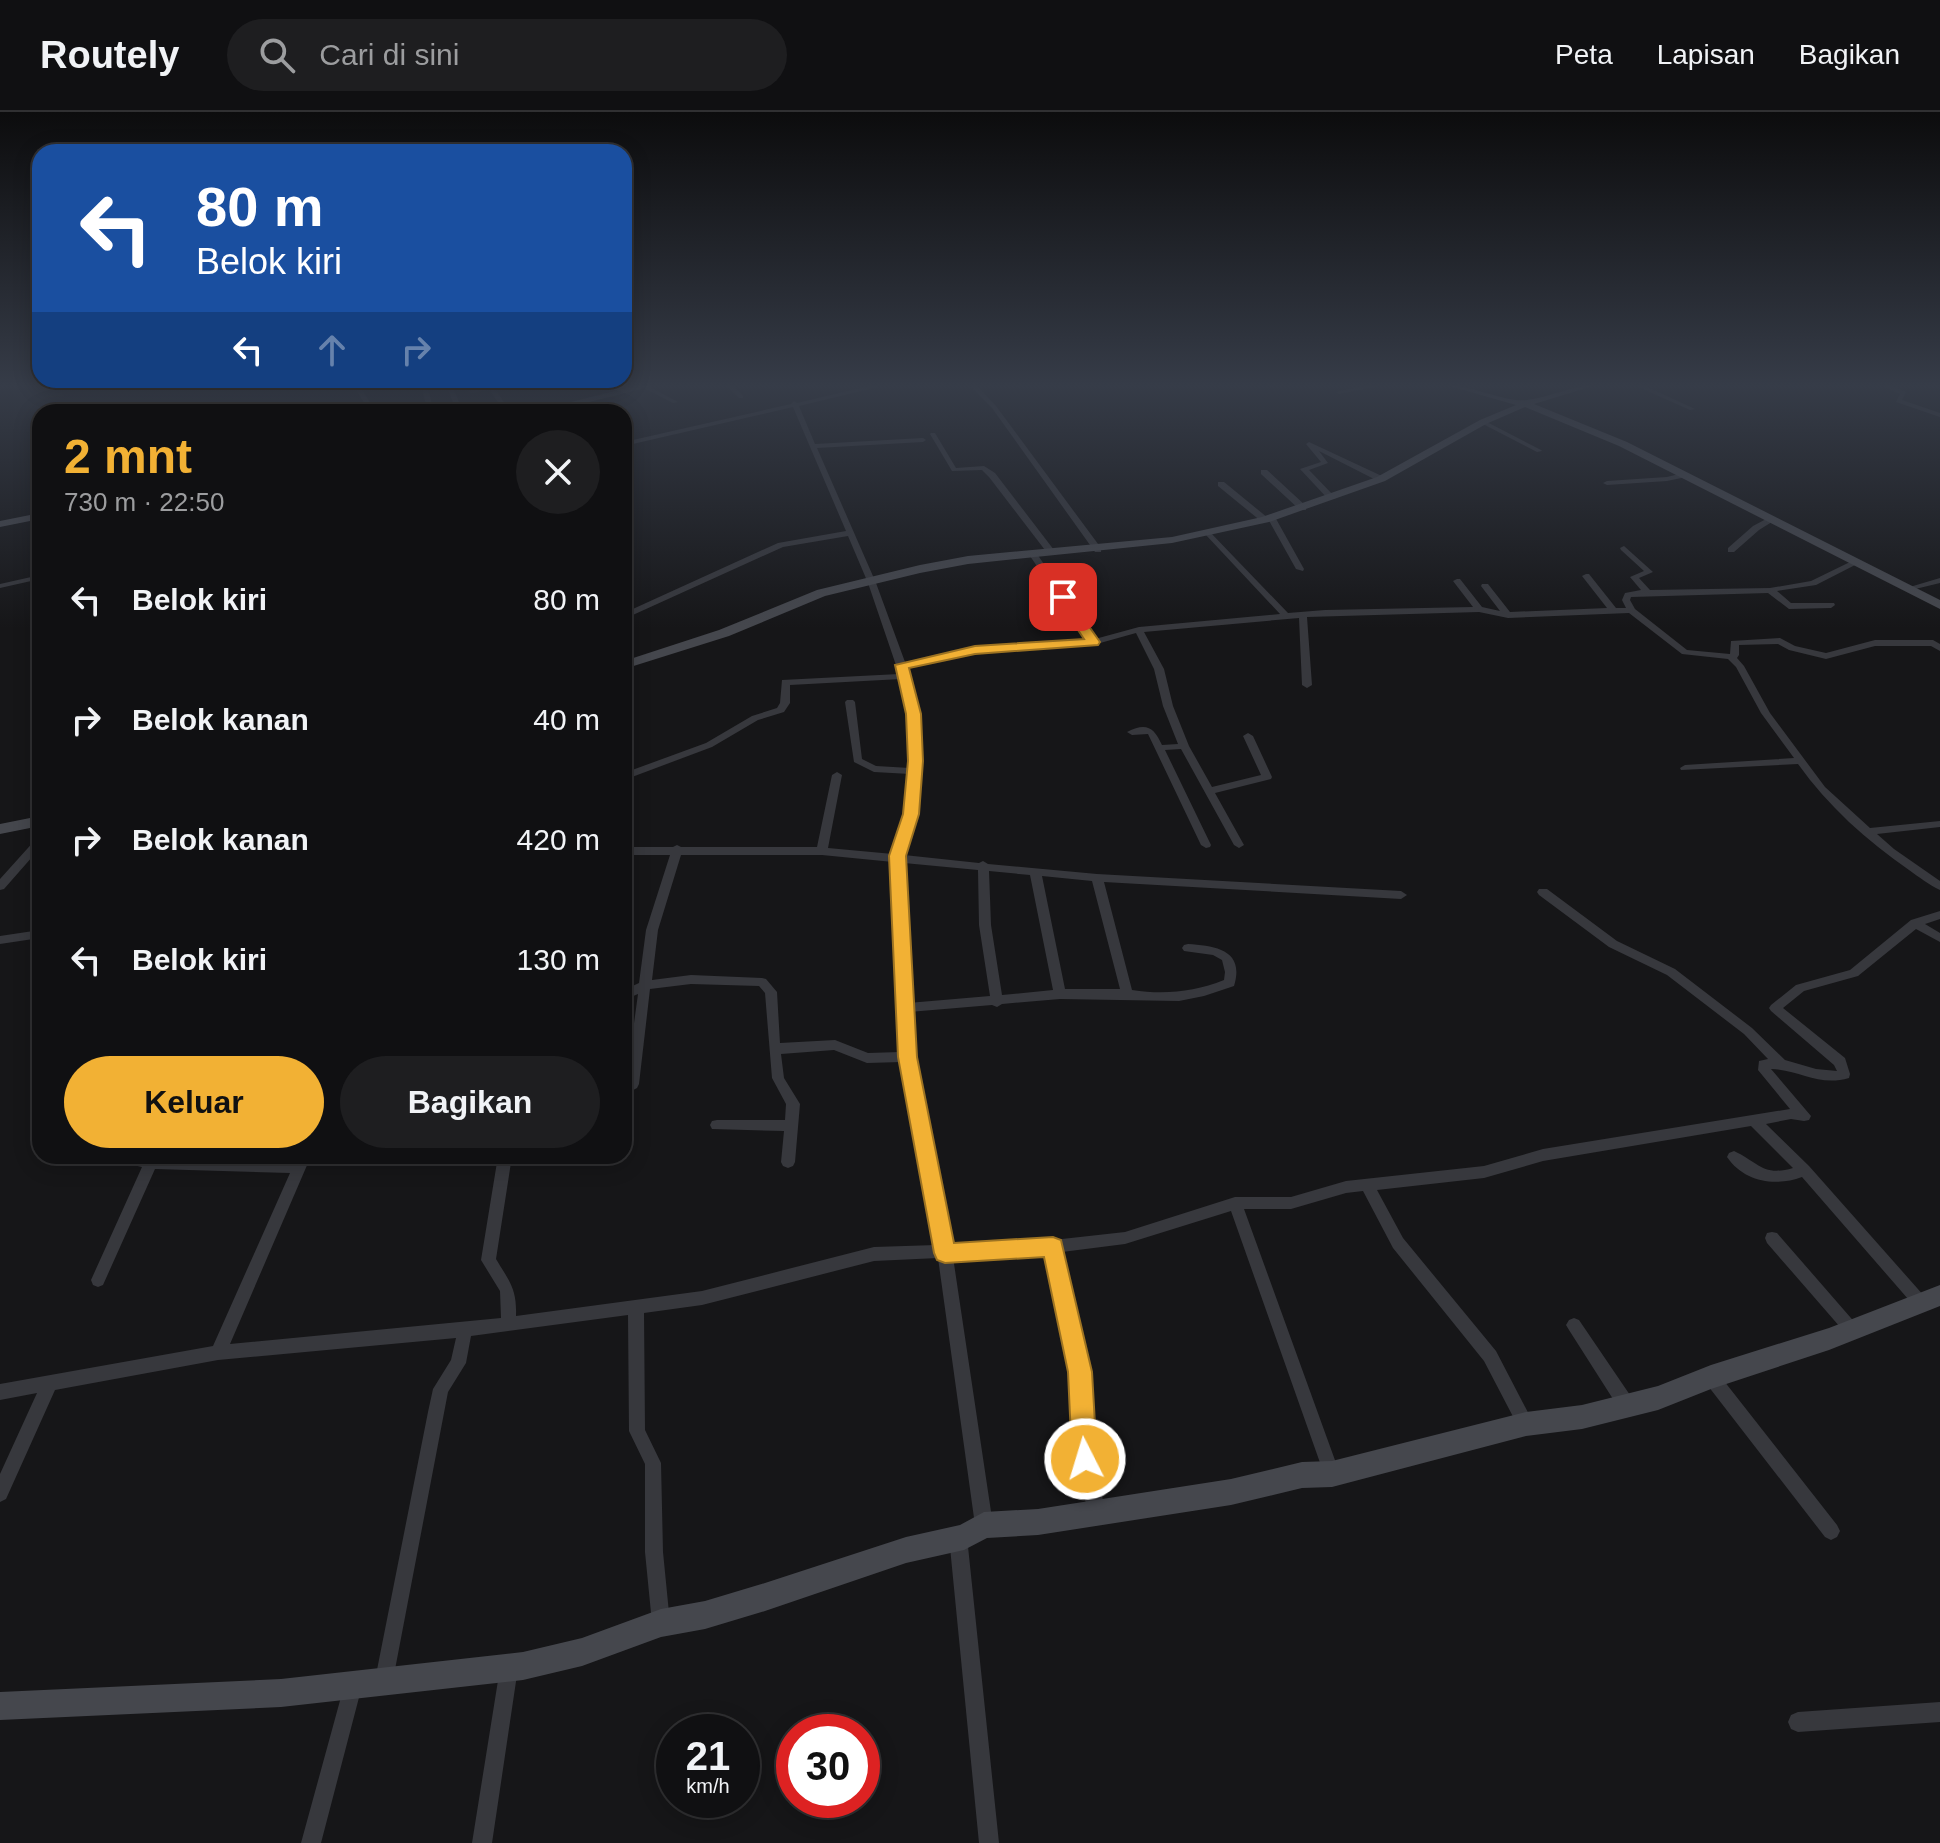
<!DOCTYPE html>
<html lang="id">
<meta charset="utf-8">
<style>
body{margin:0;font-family:Arial,sans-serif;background:#1e1e20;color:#f1f3f6;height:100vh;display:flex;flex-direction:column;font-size:30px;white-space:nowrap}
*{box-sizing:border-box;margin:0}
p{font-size:26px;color:#9c9d9f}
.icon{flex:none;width:44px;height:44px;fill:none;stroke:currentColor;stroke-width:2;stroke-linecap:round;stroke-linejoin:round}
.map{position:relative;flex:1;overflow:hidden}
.panel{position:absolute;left:32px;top:292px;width:600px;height:760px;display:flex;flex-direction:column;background:#101012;border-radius:24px;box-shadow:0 4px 20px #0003,0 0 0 2px #303032}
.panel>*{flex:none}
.top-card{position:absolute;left:32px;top:32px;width:600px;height:244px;border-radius:24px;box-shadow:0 4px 20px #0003,0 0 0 2px #303032;background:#1a4fa0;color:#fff;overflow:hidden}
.speed{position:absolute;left:656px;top:1602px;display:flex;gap:16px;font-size:40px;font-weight:700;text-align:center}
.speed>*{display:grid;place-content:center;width:104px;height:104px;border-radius:50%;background:#101012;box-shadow:0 4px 20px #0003,0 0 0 2px #303032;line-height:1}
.speed small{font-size:20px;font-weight:400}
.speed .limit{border:12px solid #d22;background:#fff;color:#111}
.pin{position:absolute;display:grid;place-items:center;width:68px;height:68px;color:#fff;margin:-34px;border-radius:16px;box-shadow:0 4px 12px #0006}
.me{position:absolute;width:88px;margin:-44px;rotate:355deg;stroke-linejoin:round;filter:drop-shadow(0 0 6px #0008)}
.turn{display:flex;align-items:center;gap:28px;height:168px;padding:0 32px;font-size:36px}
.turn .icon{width:104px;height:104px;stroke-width:2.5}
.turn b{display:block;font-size:56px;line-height:68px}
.lanes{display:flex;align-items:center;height:76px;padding:0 32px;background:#0003;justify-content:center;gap:40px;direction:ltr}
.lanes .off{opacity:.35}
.round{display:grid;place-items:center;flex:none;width:84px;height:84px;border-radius:42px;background:#1e1e20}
.overview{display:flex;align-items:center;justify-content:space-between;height:136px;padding:0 32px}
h1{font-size:48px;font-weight:600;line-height:60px;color:#f2b134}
.primary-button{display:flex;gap:16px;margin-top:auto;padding:16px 32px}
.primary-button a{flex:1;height:92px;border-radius:48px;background:#f2b134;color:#111;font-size:32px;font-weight:600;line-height:92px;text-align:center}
.primary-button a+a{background:#1e1e20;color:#f1f3f6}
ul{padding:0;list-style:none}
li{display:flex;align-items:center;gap:24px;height:120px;padding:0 32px}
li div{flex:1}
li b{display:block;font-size:30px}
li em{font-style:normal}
header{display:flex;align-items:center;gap:48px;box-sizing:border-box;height:112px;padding:0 40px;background:#101012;border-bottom:2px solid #303032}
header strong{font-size:38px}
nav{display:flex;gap:44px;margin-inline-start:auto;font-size:28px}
.search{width:560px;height:72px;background:#1e1e20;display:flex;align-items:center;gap:20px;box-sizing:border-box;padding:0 28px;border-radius:44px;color:#9c9d9f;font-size:30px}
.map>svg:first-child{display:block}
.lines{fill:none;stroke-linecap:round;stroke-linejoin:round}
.street{fill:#37383d;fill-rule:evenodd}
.secondary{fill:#45474d;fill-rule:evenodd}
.route{fill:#f2b134;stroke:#9d7322;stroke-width:2}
</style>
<header>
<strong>Routely</strong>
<div class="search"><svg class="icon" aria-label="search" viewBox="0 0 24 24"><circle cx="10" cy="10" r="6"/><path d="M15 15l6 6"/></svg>Cari di sini</div>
<nav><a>Peta</a><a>Lapisan</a><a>Bagikan</a></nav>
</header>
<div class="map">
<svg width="1940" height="1731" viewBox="0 0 1940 1731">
<rect width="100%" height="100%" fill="#161618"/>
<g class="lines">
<path class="street" d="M 353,273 L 359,273 L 376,300 L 370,300 Z
M 421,273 L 427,273 L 434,300 L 428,300 Z
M 446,273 L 452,273 L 463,300 L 457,300 Z
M 487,273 L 493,273 L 505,292 L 516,300 C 502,300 497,289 490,278 L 471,281 L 468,279 Z
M 644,273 L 648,274 L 678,290 L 673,291 L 644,276 Z
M 726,273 L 733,273 L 743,284 L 743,286 L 739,286 Z
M 873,273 L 886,273 L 799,294 L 815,332 L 923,326 L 926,328 L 923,330 L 817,336 L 876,471 L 905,550 L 975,535 L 1087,528 L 1028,441 L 1032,439 L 1035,439 L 1095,527 L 1139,515 L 1280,502 L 1206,423 L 1205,421 L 1209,419 L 1288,501 L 1325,498 L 1473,495 L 1453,469 L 1457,467 L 1460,467 L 1482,495 L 1500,499 L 1481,474 L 1482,472 L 1488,472 L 1510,500 L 1607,496 L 1582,464 L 1586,462 L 1589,462 L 1616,496 L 1626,496 L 1622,488 L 1625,481 L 1641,478 L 1630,465 L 1644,459 L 1621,438 L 1620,436 L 1624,434 L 1653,460 L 1639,466 L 1650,478 L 1770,476 L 1811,469 L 1850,450 L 1857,452 L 1816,473 L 1777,479 L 1791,491 L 1834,491 L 1835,493 L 1831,496 L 1789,497 L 1768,481 L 1631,485 L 1630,488 L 1635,497 L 1687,538 L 1730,542 L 1731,529 L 1780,526 L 1795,534 L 1826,541 L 1875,528 L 1933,528 L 1940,532 L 1940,539 L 1931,534 L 1875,534 L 1826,547 L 1789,538 L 1778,532 L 1739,533 L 1739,543 L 1737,546 L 1744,554 L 1770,601 L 1825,675 L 1870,716 L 1940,709 L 1940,715 L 1877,722 L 1894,737 L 1940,769 L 1940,778 C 1929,773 1919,765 1909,758 C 1867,729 1828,694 1798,652 L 1681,658 L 1680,656 L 1685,653 L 1794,646 L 1761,601 L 1736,555 L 1728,547 L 1682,542 L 1629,501 L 1508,506 L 1479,500 L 1307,505 L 1312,573 L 1307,576 L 1302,573 L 1299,506 L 1144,520 L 1164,557 L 1173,594 L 1189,634 L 1212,675 L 1261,663 L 1243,624 L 1248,621 L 1253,624 L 1272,665 L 1271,667 L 1215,681 L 1244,733 L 1239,736 L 1234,733 L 1181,637 L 1165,638 L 1211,733 L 1210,735 L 1206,736 L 1201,733 L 1148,622 L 1132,623 L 1127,620 C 1146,610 1154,615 1162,633 L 1178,632 L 1163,594 L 1154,557 L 1136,521 L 1093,533 L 975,541 L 907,555 C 918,603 926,652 916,702 C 914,716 908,730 904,743 L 979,751 L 983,749 L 988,752 L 1097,762 L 1401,779 L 1407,783 L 1401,787 L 1104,770 L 1132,878 C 1164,883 1194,880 1224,868 L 1225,860 L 1222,848 L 1213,843 L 1184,839 L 1182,836 L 1184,833 L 1188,832 C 1216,834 1245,838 1234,874 L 1204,884 L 1179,889 L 1060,887 L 1002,892 L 997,895 L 992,893 L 909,900 L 913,945 L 951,1132 L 1053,1128 L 1125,1120 L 1235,1085 L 1291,1085 L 1346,1069 L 1484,1054 L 1543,1037 L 1790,997 L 1758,958 L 1759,949 L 1768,947 L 1744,922 L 1667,863 L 1609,835 L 1539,783 L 1537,780 L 1539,777 L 1547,777 L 1617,829 L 1675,857 L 1752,916 L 1785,948 L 1816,957 L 1837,959 L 1834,953 L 1771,899 L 1769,896 L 1771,893 L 1796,873 L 1850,858 L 1911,808 L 1940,799 L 1940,807 L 1925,812 L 1940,821 L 1940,830 L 1916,817 L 1858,864 L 1804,879 L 1783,896 L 1845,946 L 1850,962 L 1849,966 C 1819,975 1800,958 1771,957 L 1811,1004 L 1809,1008 L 1804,1009 L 1791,1007 L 1766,1012 L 1809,1054 L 1925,1185 L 1928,1190 L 1925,1195 L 1920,1197 L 1915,1195 L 1802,1065 C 1775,1075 1744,1070 1727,1045 L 1729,1041 L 1734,1039 C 1758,1050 1763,1065 1793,1056 L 1751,1014 L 1543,1049 L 1484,1066 L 1377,1078 L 1403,1126 L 1496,1239 L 1534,1312 L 1532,1318 L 1526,1320 L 1520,1318 L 1484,1249 L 1393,1136 L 1363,1079 L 1346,1081 L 1291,1097 L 1244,1097 L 1340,1362 L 1338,1368 L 1332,1370 L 1326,1368 L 1324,1362 L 1231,1099 L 1125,1132 L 1062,1140 L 1088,1260 L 1090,1325 L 1105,1398 L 1102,1404 L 1096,1407 L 1090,1404 L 1087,1398 L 1074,1325 L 1072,1260 L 1047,1142 L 953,1145 L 993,1413 L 990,1419 L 984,1422 L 978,1419 L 975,1413 L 938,1146 L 874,1149 L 702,1193 L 644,1201 L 645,1318 L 661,1351 L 663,1440 L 670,1511 L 667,1517 L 661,1520 L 655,1517 L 652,1511 L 645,1440 L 645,1352 L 629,1319 L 628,1203 L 471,1224 L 466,1251 L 448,1280 L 393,1568 L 391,1575 L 384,1577 L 377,1575 L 375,1568 L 428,1300 L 433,1277 L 451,1248 L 456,1226 L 218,1248 L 55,1278 L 6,1387 L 0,1390 L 0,1362 L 37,1281 L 0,1288 L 0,1272 L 213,1234 L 290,1061 L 155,1057 L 103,1173 L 98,1175 L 93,1173 L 91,1168 L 142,1055 L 110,1048 L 108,1044 L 295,1049 L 297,1044 L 311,1044 L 230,1232 L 501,1206 L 500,1179 L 481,1148 L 498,1044 L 512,1044 L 496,1147 C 509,1169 517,1176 516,1204 L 702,1179 L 874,1135 L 936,1133 L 902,950 L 867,951 L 834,938 L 781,942 L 784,966 L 800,992 L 795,1050 L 793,1054 L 788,1056 L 783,1054 L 781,1050 L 784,1019 L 712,1017 L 710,1013 L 712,1009 L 717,1008 L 785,1008 L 786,992 L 772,966 L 765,881 L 759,874 L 691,872 L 650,877 L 639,972 L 637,976 L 624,983 L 624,971 L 626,970 L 638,882 L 624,888 L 624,878 L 639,871 L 646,818 L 670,743 L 624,743 L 624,735 L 673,735 L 677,733 L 681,735 L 817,735 L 832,663 L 837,660 L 842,663 L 828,736 L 893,742 L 906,702 L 910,662 L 874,660 L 854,650 L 845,590 L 847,588 L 853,588 L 855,590 L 862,647 L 876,654 L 910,656 L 911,649 L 908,602 L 901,567 L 790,573 L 790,591 L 784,600 L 758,608 L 712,635 L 624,668 L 624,661 L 706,631 L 752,604 L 777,596 L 780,591 L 782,568 L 899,562 L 868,471 L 848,424 L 783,435 L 624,507 L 624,501 L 778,431 L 846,419 L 793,295 L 624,334 L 624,330 L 791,292 L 794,289 L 797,291 ZM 681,743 L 822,743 L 893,750 L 896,896 L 900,940 L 868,941 L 835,928 L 780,931 L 777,880 L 766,867 L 762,866 L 691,863 L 652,868 L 658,818 ZM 904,751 L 978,758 L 979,813 L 990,884 L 908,891 ZM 989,759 L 1030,763 L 1053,878 L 1002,883 L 991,813 ZM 1042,764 L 1092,769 L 1120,877 L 1065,877 Z
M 969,273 L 976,273 L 996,294 L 1101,436 L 1101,440 L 1095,440 L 992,296 Z
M 1367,273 L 1384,273 L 1339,282 L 1336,280 Z
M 1634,273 L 1643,273 L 1695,297 L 1690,298 Z
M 1880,273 L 1890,273 L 1906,280 L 1902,288 L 1940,301 L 1940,305 L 1896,290 L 1900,282 Z
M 1483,308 L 1541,338 L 1542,339 L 1537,340 L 1481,311 L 1481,309 Z
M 931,321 L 935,321 L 956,356 L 984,354 L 995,361 L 1054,438 L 1054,442 L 1048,442 L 989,365 L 982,358 L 952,359 L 930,322 Z
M 1309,330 L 1384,365 L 1385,367 L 1378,369 L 1319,339 L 1328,351 L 1309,358 L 1336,386 L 1329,388 L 1300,357 L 1321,350 L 1306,332 Z
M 1261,358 L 1267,358 L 1306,394 L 1306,398 L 1300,398 L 1261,362 Z
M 1683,361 L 1686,361 L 1686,365 L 1667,369 L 1607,373 L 1603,371 L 1607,369 L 1667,365 Z
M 1218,370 L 1224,370 L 1268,406 L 1268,410 L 1262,410 L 1218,374 Z
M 1268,403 L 1275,405 L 1304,457 L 1303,459 L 1296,457 L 1267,405 Z
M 1768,406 L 1775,408 L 1759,418 L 1734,440 L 1728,440 L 1728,436 L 1753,414 Z
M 40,463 L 40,467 L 0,476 L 0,472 Z
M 1940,466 L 1940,471 L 1907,479 L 1903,477 Z
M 40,726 L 40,736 L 4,777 L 0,778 L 0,767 L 36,727 Z
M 40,818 L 40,826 L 0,832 L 0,824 Z
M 1772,1120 L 1777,1121 L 1857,1213 L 1860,1218 L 1857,1223 L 1852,1225 L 1847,1223 L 1767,1131 L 1765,1126 L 1767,1121 Z
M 1574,1206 L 1579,1208 L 1632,1286 L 1634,1292 L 1632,1298 L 1626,1300 L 1620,1298 L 1569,1218 L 1566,1213 L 1569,1208 Z
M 1711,1257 L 1717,1260 L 1837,1413 L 1840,1419 L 1837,1425 L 1831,1428 L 1825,1425 L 1705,1270 L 1703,1265 L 1705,1260 Z
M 958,1416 L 964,1419 L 967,1425 L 999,1731 L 979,1731 L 949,1425 L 952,1419 Z
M 509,1547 L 516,1549 L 518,1556 L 492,1731 L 472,1731 L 500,1556 L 502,1549 Z
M 353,1565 L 360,1567 L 362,1574 L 321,1731 L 301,1731 L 344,1574 L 346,1567 Z
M 1940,1590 L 1940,1610 L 1798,1620 L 1791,1617 L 1788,1610 L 1791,1603 L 1798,1600 Z"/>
<path class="secondary" d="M 639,273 L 657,273 L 549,300 L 531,300 Z
M 1446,273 C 1471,273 1507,291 1527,288 C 1551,285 1572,273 1596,273 L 1534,292 L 1627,330 L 1940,488 L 1940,497 L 1619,334 L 1525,295 L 1486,312 L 1385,369 L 1269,410 L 1172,431 L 968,452 L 920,461 L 825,484 L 729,524 L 624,557 L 624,549 L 719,518 L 817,478 L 920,453 L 968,444 L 1172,425 L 1262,405 L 1377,365 L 1480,308 L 1516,293 Z
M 40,401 L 40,407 L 0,415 L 0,409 Z
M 40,704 L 40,714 L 0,722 L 0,712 Z
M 1940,1173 L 1940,1194 L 1829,1238 L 1711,1277 L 1658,1298 L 1582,1317 L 1526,1324 L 1332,1375 L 1302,1376 L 1231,1393 L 1038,1423 L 987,1426 L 964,1438 L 906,1451 L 765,1499 L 705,1517 L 661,1525 L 582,1554 L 523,1568 L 281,1595 L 0,1608 L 0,1580 L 281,1567 L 523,1540 L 582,1526 L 661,1497 L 705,1489 L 765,1471 L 906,1425 L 960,1413 L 984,1400 L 1038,1397 L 1231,1367 L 1302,1350 L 1332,1349 L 1526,1300 L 1582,1293 L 1658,1274 L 1711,1253 L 1829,1216 Z"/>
</g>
<linearGradient id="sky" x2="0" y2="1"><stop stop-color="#0c0c0d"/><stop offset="0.53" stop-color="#363c48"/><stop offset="1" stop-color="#363c48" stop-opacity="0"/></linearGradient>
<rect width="1940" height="516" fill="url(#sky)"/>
<path class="route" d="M 1058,483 L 1067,483 L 1100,530 L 1098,533 L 975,542 L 909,556 L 921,602 L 923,649 L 919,702 L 906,744 L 917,945 L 954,1131 L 1053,1125 L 1061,1128 L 1092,1260 L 1097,1347 L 1094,1356 L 1085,1359 L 1076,1356 L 1072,1347 L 1068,1260 L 1044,1145 L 945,1151 L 937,1148 L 934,1141 L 898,945 L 889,744 L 903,702 L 908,649 L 906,602 L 895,553 L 975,534 L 1084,527 L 1056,485 Z"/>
</svg>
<div class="speed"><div>21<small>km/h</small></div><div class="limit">30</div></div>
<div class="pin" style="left:1063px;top:485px;background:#d93025"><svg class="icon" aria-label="arrive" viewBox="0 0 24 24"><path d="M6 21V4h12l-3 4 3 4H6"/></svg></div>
<svg class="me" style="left:1085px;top:1347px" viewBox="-20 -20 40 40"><circle r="17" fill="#f2b134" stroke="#fff" stroke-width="3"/><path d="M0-11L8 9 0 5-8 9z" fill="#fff"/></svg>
<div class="top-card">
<div class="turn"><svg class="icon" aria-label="left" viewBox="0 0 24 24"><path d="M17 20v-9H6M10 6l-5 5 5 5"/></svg><div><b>80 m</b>Belok kiri</div></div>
<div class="lanes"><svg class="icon" aria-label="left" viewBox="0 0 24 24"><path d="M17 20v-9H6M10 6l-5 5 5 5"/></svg><svg class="icon off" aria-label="ahead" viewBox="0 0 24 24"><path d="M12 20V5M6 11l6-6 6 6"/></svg><svg class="icon off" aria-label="right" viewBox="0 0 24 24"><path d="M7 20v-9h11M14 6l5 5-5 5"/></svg></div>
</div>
<section class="panel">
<div class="overview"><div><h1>2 mnt</h1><p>730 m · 22:50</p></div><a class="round"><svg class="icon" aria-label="close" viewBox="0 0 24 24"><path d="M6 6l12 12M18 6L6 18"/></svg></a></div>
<ul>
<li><svg class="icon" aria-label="left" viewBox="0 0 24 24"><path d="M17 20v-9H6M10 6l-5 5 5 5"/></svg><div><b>Belok kiri</b></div><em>80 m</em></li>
<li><svg class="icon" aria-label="right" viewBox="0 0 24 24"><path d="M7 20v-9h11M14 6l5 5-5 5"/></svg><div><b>Belok kanan</b></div><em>40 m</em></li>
<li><svg class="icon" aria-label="right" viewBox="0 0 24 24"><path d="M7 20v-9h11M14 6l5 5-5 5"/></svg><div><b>Belok kanan</b></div><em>420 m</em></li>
<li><svg class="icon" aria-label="left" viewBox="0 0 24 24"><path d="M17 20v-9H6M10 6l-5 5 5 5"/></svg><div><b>Belok kiri</b></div><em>130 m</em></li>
</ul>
<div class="primary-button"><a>Keluar</a><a>Bagikan</a></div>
</section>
</div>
